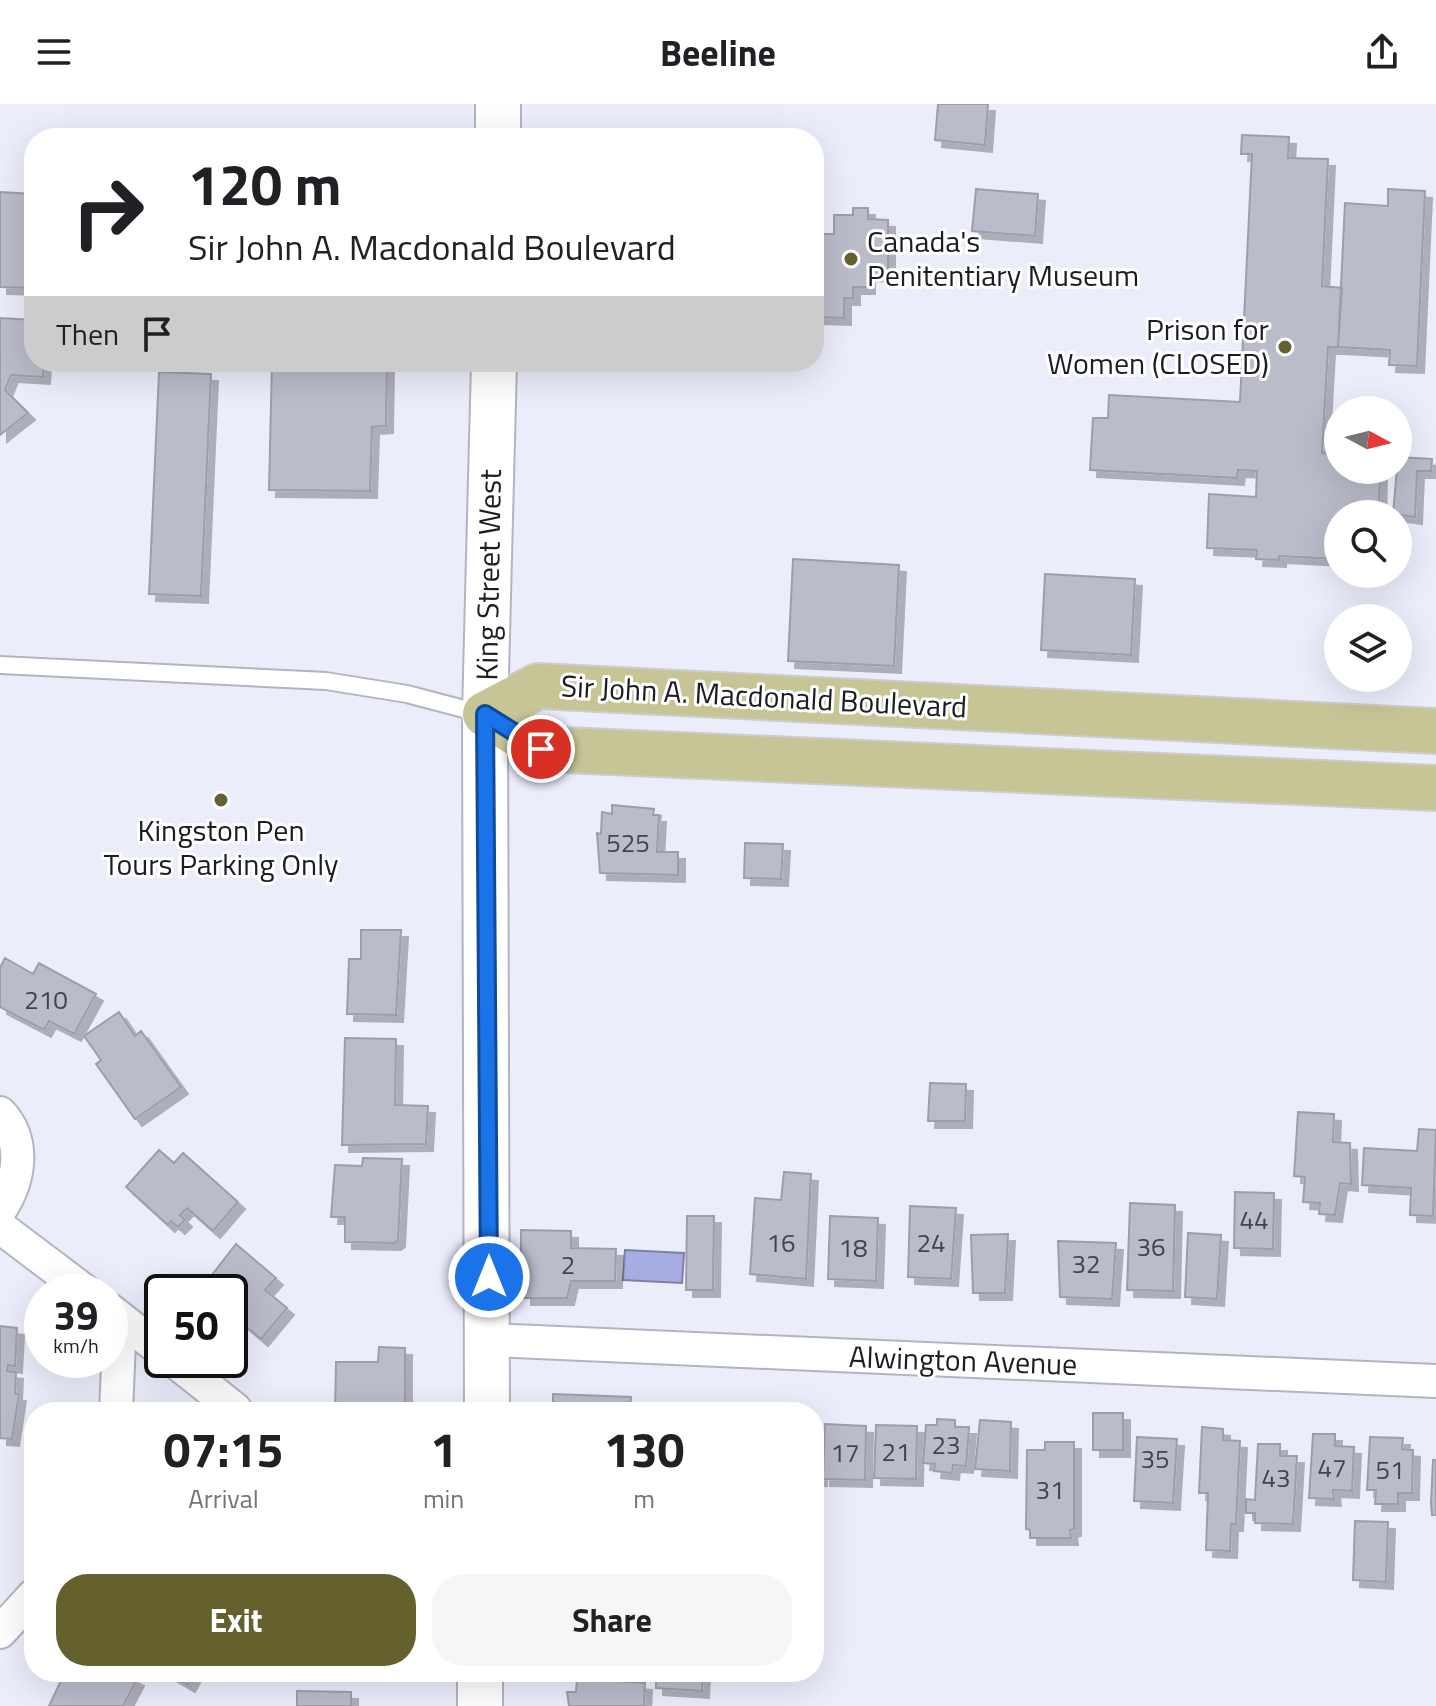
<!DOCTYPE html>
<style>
body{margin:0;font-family:"Titillium Web",sans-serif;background:#f6f6f6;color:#202124;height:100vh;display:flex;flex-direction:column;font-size:30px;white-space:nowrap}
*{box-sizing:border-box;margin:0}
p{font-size:26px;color:#757577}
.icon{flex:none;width:44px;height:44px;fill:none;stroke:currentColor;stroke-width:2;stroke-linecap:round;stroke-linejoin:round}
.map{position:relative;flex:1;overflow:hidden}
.details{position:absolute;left:24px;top:1298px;width:800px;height:280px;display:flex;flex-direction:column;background:#fff;border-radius:32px;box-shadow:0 8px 32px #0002}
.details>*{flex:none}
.top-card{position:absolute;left:24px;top:24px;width:800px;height:244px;border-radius:32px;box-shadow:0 8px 32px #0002;background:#fff;color:#202124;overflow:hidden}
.needle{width:52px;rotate:97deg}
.fabs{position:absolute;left:1324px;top:292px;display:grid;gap:16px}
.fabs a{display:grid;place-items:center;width:88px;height:88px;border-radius:50%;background:#fff;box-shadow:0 8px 32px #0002;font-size:40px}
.speed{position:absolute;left:24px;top:1170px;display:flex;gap:16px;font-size:40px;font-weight:700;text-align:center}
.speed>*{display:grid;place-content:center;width:104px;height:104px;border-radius:50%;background:#fff;box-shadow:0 8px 32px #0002;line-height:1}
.speed small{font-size:20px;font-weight:400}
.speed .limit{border:4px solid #111;border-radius:12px;background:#fff;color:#111}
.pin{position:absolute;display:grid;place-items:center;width:68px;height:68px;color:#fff;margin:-34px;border:4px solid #fff;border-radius:50%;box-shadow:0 2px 8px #0007}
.me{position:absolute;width:88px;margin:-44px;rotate:0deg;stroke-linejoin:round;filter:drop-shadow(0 0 6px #0008)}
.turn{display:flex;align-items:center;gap:28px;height:168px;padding:0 32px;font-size:36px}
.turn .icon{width:104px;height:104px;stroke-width:2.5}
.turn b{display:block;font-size:56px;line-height:68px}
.then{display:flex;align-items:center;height:76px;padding:0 32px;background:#0003;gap:16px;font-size:30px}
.eta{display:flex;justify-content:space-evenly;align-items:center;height:136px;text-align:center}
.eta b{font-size:48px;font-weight:700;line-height:56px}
.cta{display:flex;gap:16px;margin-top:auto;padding:16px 32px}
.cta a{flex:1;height:92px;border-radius:32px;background:#64612e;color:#fff;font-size:32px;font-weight:700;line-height:92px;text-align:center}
.cta a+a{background:#f6f6f6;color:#202124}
header{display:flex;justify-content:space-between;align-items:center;height:104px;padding:0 32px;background:#fff;font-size:36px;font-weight:700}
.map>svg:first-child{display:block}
.water{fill:#a7ace2;stroke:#7d81a8;stroke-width:2}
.building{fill:#bbbcca;stroke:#9d9eab;stroke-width:2;filter:url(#shadow)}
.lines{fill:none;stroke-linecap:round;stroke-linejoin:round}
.lane-casing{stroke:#b3b4c2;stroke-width:20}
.street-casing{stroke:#b3b4c2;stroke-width:36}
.secondary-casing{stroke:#b3b4c2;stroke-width:48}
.primary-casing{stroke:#cdcdce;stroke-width:48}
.lane{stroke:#fff;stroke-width:16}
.street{stroke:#fff;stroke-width:32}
.secondary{stroke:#fff;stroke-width:44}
.primary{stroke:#c7c496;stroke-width:44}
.route-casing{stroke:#114b97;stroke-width:20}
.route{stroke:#1a73e8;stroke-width:14}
.poi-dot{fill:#64612e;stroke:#fff;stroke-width:3}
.labels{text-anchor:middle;stroke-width:6;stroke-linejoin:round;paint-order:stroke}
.number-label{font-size:26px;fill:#44454c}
.poi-label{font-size:30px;fill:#1c1d22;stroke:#fff;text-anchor:start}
.street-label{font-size:30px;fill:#1c1d22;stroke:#fff}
</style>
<header><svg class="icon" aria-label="menu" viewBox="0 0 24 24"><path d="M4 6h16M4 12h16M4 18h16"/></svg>Beeline<svg class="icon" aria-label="share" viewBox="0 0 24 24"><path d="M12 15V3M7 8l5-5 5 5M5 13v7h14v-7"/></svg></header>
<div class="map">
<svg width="1436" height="1602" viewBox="0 0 1436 1602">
<defs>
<filter id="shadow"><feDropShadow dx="7" dy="7" stdDeviation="0" flood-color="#0004"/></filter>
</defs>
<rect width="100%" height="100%" fill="#ecedfb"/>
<path class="water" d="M 625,1146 L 684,1149 L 682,1179 L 623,1176 Z"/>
<path class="building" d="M 938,0 L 988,0 L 985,41 L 935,36 Z
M 1242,31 L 1289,33 L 1288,54 L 1328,55 L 1322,182 L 1342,184 L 1338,243 L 1328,243 L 1322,349 L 1338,350 L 1338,366 L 1380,366 L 1379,410 L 1338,410 L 1336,455 L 1279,452 L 1279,456 L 1256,455 L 1257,446 L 1207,444 L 1209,390 L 1256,393 L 1257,367 L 1238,366 L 1237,374 L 1090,366 L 1093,314 L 1108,314 L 1109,291 L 1240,298 L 1252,50 L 1241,50 Z
M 976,85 L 1038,90 L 1035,132 L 972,127 Z
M 1388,85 L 1425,87 L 1417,262 L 1389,261 L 1390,246 L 1338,243 L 1345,99 L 1388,102 Z
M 0,88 L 34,90 L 34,184 L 0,183 Z
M 853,104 L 868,104 L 868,115 L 888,116 L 888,171 L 868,170 L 868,183 L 853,183 L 853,194 L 844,194 L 844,214 L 814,213 L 814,130 L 834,130 L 834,111 L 853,111 Z
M 0,214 L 34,216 L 34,258 L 44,258 L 43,273 L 11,271 L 5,286 L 28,309 L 0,331 Z
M 272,258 L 387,258 L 386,322 L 372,323 L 370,387 L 269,386 Z
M 159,268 L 211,270 L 201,492 L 149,490 Z
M 1398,353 L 1432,355 L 1431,367 L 1417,367 L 1415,413 L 1393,410 Z
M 793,455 L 899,461 L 894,562 L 788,557 Z
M 1045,470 L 1135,475 L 1131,551 L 1041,546 Z
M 612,701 L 654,705 L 653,711 L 659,711 L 657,748 L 678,748 L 678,771 L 600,769 L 597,729 L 601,730 L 602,708 L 612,710 Z
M 745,739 L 783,740 L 781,775 L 744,774 Z
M 361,826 L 401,826 L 396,911 L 347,910 L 349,855 L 361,855 Z
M 5,854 L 33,870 L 39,859 L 96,890 L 74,930 L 49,917 L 44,926 L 0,903 L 0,864 Z
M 119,908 L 135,932 L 141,927 L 181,983 L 135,1015 L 96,960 L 101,956 L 84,932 Z
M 345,934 L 396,935 L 395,1001 L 428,1002 L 426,1040 L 342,1041 Z
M 930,979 L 966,980 L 965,1017 L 928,1017 Z
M 1298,1008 L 1334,1010 L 1333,1038 L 1350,1039 L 1351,1080 L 1340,1079 L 1335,1111 L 1319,1110 L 1320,1099 L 1303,1098 L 1305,1073 L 1294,1072 Z
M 1419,1025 L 1436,1026 L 1433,1112 L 1410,1111 L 1411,1084 L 1362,1081 L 1364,1044 L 1417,1047 Z
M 159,1046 L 174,1059 L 183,1049 L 238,1098 L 213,1127 L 187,1104 L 180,1111 L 185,1116 L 178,1123 L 171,1117 L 168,1121 L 126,1083 Z
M 363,1054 L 402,1055 L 398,1136 L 394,1139 L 345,1138 L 345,1113 L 331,1113 L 335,1061 L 362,1062 Z
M 784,1068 L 811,1070 L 806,1175 L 750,1170 L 755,1094 L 781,1096 Z
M 1235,1088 L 1274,1089 L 1273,1145 L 1234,1144 Z
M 1130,1099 L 1175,1101 L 1173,1187 L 1127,1186 Z
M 910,1102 L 956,1104 L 951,1175 L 908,1173 Z
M 687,1112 L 714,1112 L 713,1186 L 686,1186 Z
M 830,1112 L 878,1114 L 876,1177 L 828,1175 Z
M 521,1126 L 571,1127 L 571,1144 L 616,1145 L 615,1177 L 571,1177 L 567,1194 L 524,1194 L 524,1185 L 521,1185 Z
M 1188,1129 L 1221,1131 L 1217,1195 L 1185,1193 Z
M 1008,1130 L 1005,1189 L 973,1189 L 971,1131 Z
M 1058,1137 L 1116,1139 L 1112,1195 L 1060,1193 Z
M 236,1140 L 276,1174 L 265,1186 L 287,1204 L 261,1235 L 230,1209 L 230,1188 L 201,1185 Z
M 0,1222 L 17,1224 L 15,1262 L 8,1261 L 7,1267 L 16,1268 L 15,1290 L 19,1290 L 12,1335 L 0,1334 Z
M 379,1243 L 405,1244 L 405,1308 L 335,1308 L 336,1258 L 378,1258 Z
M 553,1290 L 631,1293 L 630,1308 L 553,1308 Z
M 1093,1309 L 1123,1309 L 1123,1346 L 1093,1346 Z
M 937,1315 L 955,1316 L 955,1323 L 969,1323 L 966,1362 L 953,1361 L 952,1369 L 934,1367 L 935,1360 L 923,1359 L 926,1321 L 937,1321 Z
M 980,1316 L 1011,1318 L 1010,1367 L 975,1365 Z
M 814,1320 L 821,1320 L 820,1375 L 814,1375 Z
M 825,1320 L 866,1322 L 865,1376 L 823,1375 Z
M 876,1321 L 917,1322 L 916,1375 L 874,1374 Z
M 1202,1323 L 1223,1325 L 1223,1336 L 1240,1337 L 1236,1420 L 1231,1420 L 1230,1447 L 1206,1446 L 1208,1389 L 1199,1389 Z
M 1313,1330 L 1335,1330 L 1335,1342 L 1354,1343 L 1352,1387 L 1333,1386 L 1334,1395 L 1309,1394 Z
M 1137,1333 L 1177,1335 L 1173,1399 L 1134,1397 Z
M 1370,1333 L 1403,1334 L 1402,1345 L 1413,1346 L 1412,1389 L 1398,1389 L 1398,1400 L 1375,1400 L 1376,1386 L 1367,1386 Z
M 1045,1338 L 1074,1338 L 1074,1425 L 1070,1426 L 1071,1434 L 1030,1434 L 1030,1426 L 1026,1425 L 1027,1346 L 1045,1346 Z
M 1258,1340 L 1280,1340 L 1280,1352 L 1297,1352 L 1293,1420 L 1255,1419 L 1255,1409 L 1246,1409 L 1246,1395 L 1255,1396 Z
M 1433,1356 L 1436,1356 L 1436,1411 L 1432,1411 L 1431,1399 Z
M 1355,1417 L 1388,1418 L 1386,1478 L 1353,1476 Z
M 65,1568 L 122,1568 L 137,1575 L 123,1602 L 49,1602 Z
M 166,1568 L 195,1568 L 188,1581 Z
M 656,1568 L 703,1568 L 702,1587 L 656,1584 Z
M 577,1574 L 645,1579 L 644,1602 L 569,1602 L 567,1588 L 576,1588 Z
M 297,1587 L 351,1588 L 351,1602 L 297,1602 Z"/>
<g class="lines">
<defs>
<path id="lane" d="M 0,561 L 326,577 L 407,590 L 483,610"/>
<path id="street" d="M 0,1009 C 26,1037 20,1076 0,1106
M 0,1123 L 86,1188
M 110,1206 L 162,1247
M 489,1236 L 1436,1277
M 173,1256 L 235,1305 L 231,1308
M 116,1308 L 120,1215
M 0,1528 L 34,1491"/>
<path id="secondary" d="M 498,34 L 498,0
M 487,1308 L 485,610 L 494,258
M 480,1602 L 480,1568"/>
<path id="primary" d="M 485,610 L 541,645 L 1436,684
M 485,610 L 538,582 L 1436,627"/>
</defs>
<use href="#lane" class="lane-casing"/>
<use href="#street" class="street-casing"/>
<use href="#secondary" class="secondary-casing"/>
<use href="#primary" class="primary-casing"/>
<use href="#lane" class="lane"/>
<use href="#street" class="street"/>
<use href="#secondary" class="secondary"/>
<use href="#primary" class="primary"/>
</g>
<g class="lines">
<defs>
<path id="route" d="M 489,1173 L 485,610 L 541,645"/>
</defs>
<use href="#route" class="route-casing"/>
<use href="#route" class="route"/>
</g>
<g class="poi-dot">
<circle cx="851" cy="155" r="8"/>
<circle cx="1285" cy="243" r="8"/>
<circle cx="221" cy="696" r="8"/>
</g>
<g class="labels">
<g class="number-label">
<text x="628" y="748">525</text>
<text x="46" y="905">210</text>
<text x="1254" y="1125">44</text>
<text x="781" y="1148">16</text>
<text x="931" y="1148">24</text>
<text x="1151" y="1152">36</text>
<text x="853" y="1153">18</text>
<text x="1086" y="1169">32</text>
<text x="568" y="1170">2</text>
<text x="946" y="1350">23</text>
<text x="896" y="1357">21</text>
<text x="845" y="1358">17</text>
<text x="1155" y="1364">35</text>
<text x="1332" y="1373">47</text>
<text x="1390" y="1375">51</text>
<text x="1276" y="1383">43</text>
<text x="1050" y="1395">31</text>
</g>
<g class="poi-label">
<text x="867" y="148">Canada's<tspan x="867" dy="34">Penitentiary Museum</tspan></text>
<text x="1269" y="236" text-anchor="end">Prison for<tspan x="1269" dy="34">Women (CLOSED)</tspan></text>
<text x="221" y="737" text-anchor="middle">Kingston Pen<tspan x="221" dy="34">Tours Parking Only</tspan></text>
</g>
<g class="street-label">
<text transform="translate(489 471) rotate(-89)" y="10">King Street West</text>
<text transform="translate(764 593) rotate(3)" y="10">Sir John A. Macdonald Boulevard</text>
<text transform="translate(963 1257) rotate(2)" y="10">Alwington Avenue</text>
</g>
</g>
</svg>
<div class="fabs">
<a><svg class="needle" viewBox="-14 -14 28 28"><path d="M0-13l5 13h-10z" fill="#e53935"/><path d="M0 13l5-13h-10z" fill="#757577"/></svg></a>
<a><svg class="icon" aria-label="search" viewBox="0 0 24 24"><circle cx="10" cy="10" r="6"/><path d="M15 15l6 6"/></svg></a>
<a><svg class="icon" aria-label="layers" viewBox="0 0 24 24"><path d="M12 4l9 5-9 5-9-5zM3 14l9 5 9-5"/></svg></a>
</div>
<div class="speed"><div>39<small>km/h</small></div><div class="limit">50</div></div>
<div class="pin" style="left:541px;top:645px;background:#d93025"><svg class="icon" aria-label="arrive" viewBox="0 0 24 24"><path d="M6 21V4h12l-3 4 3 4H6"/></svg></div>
<svg class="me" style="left:489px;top:1173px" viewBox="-20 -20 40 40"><circle r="17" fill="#1a73e8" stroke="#fff" stroke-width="3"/><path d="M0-11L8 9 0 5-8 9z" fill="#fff"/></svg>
<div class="top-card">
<div class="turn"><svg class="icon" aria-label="right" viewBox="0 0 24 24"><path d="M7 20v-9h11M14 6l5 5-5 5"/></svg><div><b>120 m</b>Sir John A. Macdonald Boulevard</div></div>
<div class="then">Then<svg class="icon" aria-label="arrive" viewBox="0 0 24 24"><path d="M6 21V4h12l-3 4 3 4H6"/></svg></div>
</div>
<section class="details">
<div class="eta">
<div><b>07:15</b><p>Arrival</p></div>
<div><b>1</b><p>min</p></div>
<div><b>130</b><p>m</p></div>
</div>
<div class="cta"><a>Exit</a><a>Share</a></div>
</section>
</div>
